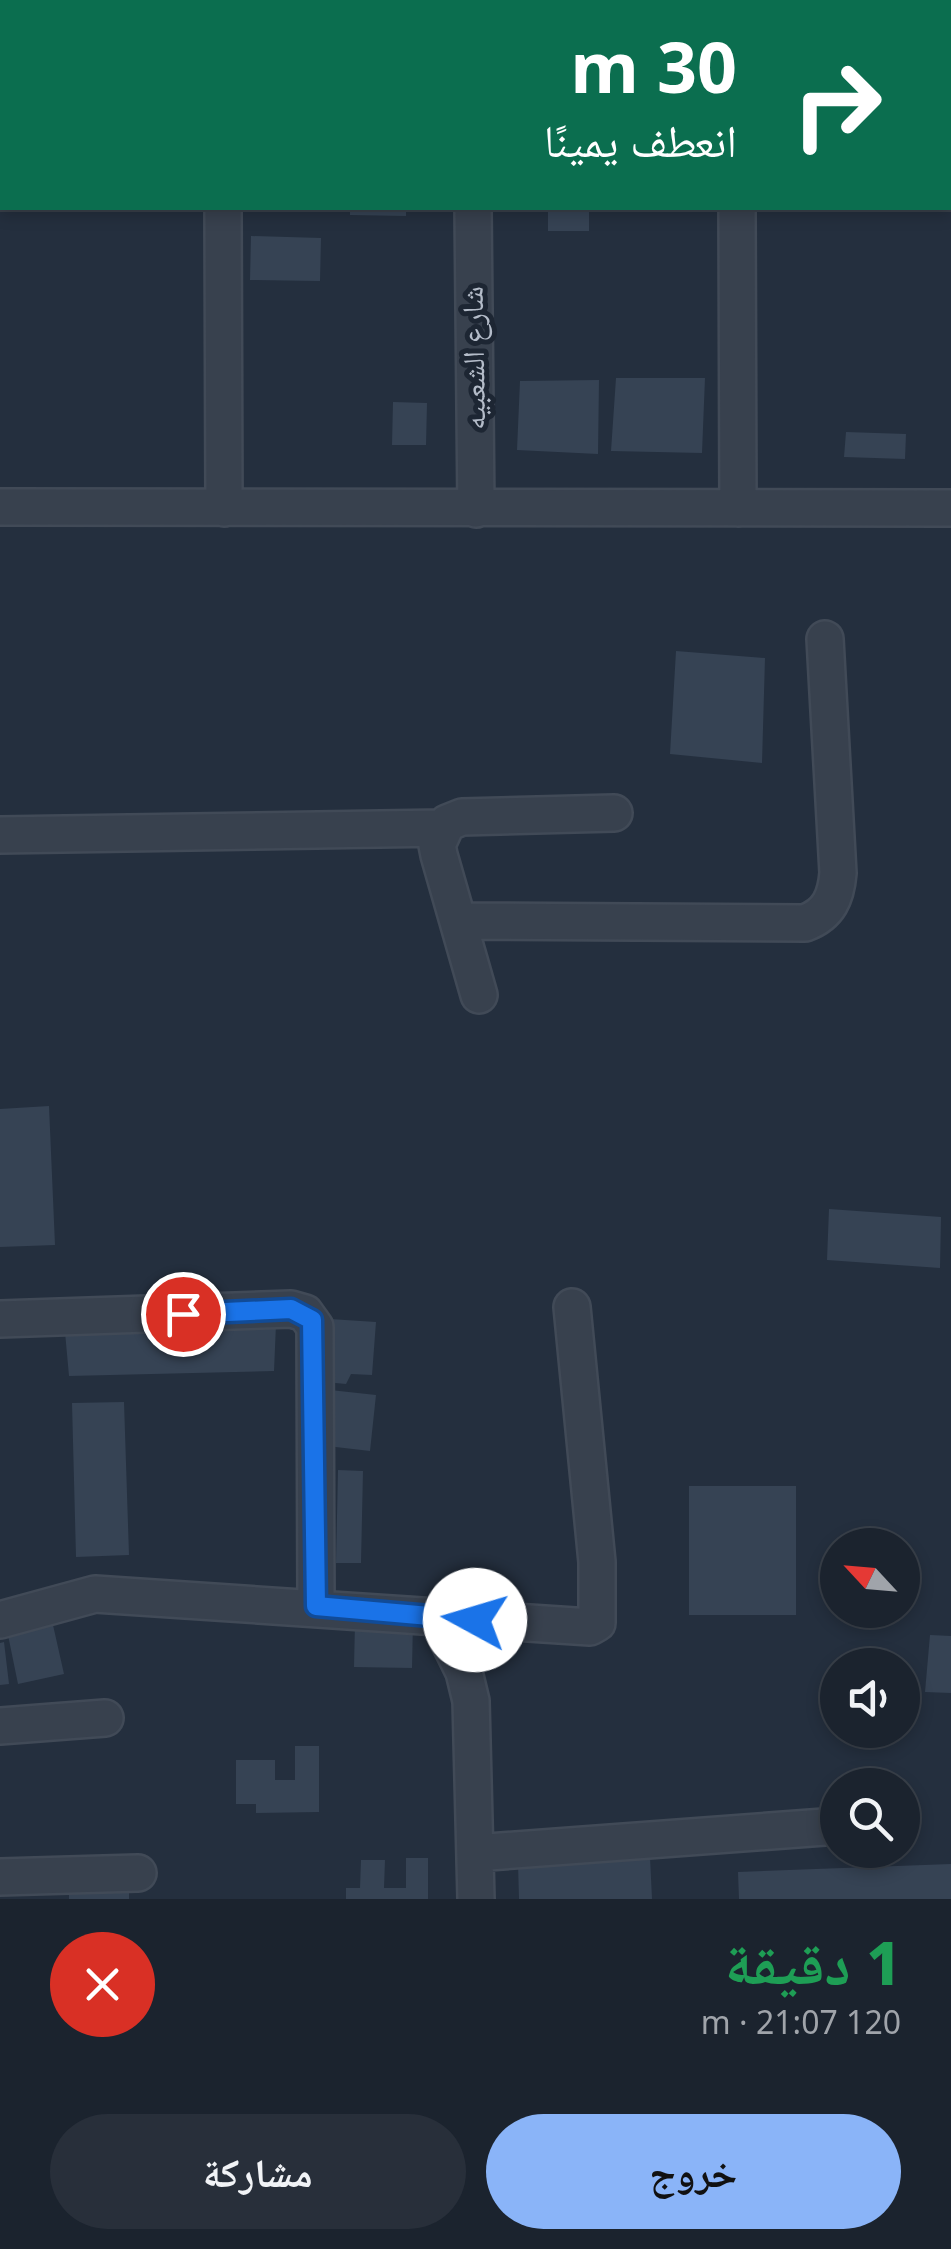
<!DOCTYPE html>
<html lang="ar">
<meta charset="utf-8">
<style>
body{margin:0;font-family:"Noto Sans","Noto Naskh Arabic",sans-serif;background:#282f3a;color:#f1f3f6;direction:rtl;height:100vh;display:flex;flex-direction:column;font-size:38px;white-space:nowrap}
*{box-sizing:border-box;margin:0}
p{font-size:32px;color:#a0a4aa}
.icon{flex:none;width:55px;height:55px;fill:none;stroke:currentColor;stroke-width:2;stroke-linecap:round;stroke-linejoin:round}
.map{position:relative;height:1899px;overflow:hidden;direction:ltr}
.panel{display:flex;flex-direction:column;background:#1b232e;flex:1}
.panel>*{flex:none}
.guide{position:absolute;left:0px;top:0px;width:952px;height:210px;box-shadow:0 5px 15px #0003,0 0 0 2px #39404a;direction:rtl;background:#0b6e4f;color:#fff;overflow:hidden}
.needle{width:65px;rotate:296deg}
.tools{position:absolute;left:820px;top:1528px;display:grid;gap:20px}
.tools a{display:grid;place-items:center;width:100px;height:100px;border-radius:50%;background:#1b232e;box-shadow:0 5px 15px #0003,0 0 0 2px #39404a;font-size:50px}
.pin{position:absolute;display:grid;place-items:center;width:85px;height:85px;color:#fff;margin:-42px;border:5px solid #fff;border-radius:50%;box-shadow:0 2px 10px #0007}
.me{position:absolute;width:110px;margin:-55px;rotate:276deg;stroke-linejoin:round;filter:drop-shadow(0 0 8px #0008)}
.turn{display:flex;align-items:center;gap:35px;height:210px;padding:0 50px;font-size:45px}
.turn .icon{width:130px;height:130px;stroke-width:2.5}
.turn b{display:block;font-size:70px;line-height:85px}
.round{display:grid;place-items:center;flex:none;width:105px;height:105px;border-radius:52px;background:#282f3a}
.summary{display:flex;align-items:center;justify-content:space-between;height:170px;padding:0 50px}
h1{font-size:60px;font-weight:800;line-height:75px;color:#1e9e55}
.action{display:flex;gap:20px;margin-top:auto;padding:20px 50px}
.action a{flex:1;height:115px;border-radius:60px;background:#8ab4f8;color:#111;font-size:40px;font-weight:800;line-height:115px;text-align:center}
.action a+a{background:#282f3a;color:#f1f3f6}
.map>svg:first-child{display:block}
.building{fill:#364354}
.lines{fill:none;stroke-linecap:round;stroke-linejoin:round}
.minor-casing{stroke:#414a57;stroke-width:40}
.minor{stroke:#38414e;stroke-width:35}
.route-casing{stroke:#114b97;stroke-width:25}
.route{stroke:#1a73e8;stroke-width:18}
.labels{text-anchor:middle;stroke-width:10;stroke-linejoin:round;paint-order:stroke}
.street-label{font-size:30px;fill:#b4bcc9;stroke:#1d2633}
</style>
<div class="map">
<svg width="951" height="1899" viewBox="0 0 951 1899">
<rect width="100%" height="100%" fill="#242f3e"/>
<path class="building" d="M 350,208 L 406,208 L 406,216 L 350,215 Z
M 548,208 L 589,208 L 589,231 L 548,231 Z
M 251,236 L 321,238 L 320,281 L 250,280 Z
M 616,378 L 705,378 L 702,453 L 611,451 Z
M 599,380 L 598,454 L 517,450 L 520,381 Z
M 393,402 L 427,403 L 426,445 L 392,445 Z
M 846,432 L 906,434 L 905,459 L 844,457 Z
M 676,651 L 765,658 L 762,763 L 670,754 Z
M 49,1106 L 55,1245 L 0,1247 L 0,1109 Z
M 829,1209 L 941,1217 L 940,1268 L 827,1260 Z
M 330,1319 L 376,1322 L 372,1375 L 351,1374 L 346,1384 L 325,1382 Z
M 276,1324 L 274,1371 L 69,1376 L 65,1332 Z
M 321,1389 L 376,1395 L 370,1451 L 327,1446 Z
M 124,1402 L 129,1555 L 76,1557 L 72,1403 Z
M 338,1470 L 363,1471 L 361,1563 L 336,1563 Z
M 689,1486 L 796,1486 L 796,1615 L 689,1615 Z
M 355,1622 L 413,1622 L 412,1668 L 354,1667 Z
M 53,1625 L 64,1674 L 18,1684 L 8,1635 Z
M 930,1635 L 951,1636 L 951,1693 L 925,1692 Z
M 4,1642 L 9,1684 L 0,1685 L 0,1643 Z
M 295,1746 L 319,1746 L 319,1812 L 256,1813 L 256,1804 L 236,1804 L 236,1760 L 275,1760 L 275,1780 L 295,1780 Z
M 650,1857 L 652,1899 L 519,1899 L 518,1863 Z
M 406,1858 L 428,1858 L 428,1899 L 346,1899 L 346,1888 L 360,1888 L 361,1860 L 385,1860 L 384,1888 L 406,1888 Z
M 951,1864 L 951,1899 L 739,1899 L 738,1872 Z
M 129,1887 L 129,1899 L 69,1899 L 69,1890 Z"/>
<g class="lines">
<defs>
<path id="minor" d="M 223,0 L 223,2
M 471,0 L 471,2
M 735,0 L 735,2
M 0,74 L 2,74
M 950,93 L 951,93
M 950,148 L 951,148
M 223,208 L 224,508
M 473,208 L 476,509
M 737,208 L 738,508
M 0,507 L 951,508
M 0,835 L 443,828
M 459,921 L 805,923 C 829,914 836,897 838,873 L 825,639
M 479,995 L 439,855 L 437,845 L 447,823 L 462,817 L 614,813
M 0,1319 L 291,1309 L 305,1313 L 315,1327 L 316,1606
M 437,1617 L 590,1627 L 597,1623 L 597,1562 L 572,1307
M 0,1620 L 95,1594 L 437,1617 L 464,1672 L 471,1701 L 476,1899
M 0,1726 L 105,1718
M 475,1853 L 838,1826
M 0,1877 L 138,1873"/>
</defs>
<use href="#minor" class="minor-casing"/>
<use href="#minor" class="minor"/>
</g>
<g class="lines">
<defs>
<path id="route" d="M 183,1314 L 291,1309 L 312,1320 L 316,1606 L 475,1620"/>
</defs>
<use href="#route" class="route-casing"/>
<use href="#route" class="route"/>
</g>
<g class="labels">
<g class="street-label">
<text transform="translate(474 358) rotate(-91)" y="10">شارع الشعبيه</text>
</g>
</g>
</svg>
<div class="tools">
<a><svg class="needle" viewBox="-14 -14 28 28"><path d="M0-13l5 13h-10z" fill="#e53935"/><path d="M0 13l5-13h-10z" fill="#a0a4aa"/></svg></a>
<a><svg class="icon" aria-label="sound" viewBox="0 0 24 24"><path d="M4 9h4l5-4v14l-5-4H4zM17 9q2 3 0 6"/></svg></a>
<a><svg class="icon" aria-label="search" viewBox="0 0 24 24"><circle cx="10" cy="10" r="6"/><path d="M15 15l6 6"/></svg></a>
</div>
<div class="pin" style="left:183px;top:1314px;background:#d93025"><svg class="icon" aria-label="arrive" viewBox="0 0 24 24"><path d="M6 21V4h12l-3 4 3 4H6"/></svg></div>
<svg class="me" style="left:475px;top:1620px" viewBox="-20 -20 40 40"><circle r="19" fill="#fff"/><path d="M0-13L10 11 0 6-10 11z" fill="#1a73e8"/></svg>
<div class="guide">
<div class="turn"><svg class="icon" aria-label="right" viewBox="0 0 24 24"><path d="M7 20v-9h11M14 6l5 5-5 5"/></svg><div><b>30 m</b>انعطف يمينًا</div></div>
</div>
</div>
<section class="panel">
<div class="summary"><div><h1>1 دقيقة</h1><p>120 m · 21:07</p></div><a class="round" style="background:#d93025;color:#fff"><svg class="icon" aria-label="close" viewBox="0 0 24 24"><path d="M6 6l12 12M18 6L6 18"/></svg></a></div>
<div class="action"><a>خروج</a><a>مشاركة</a></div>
</section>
